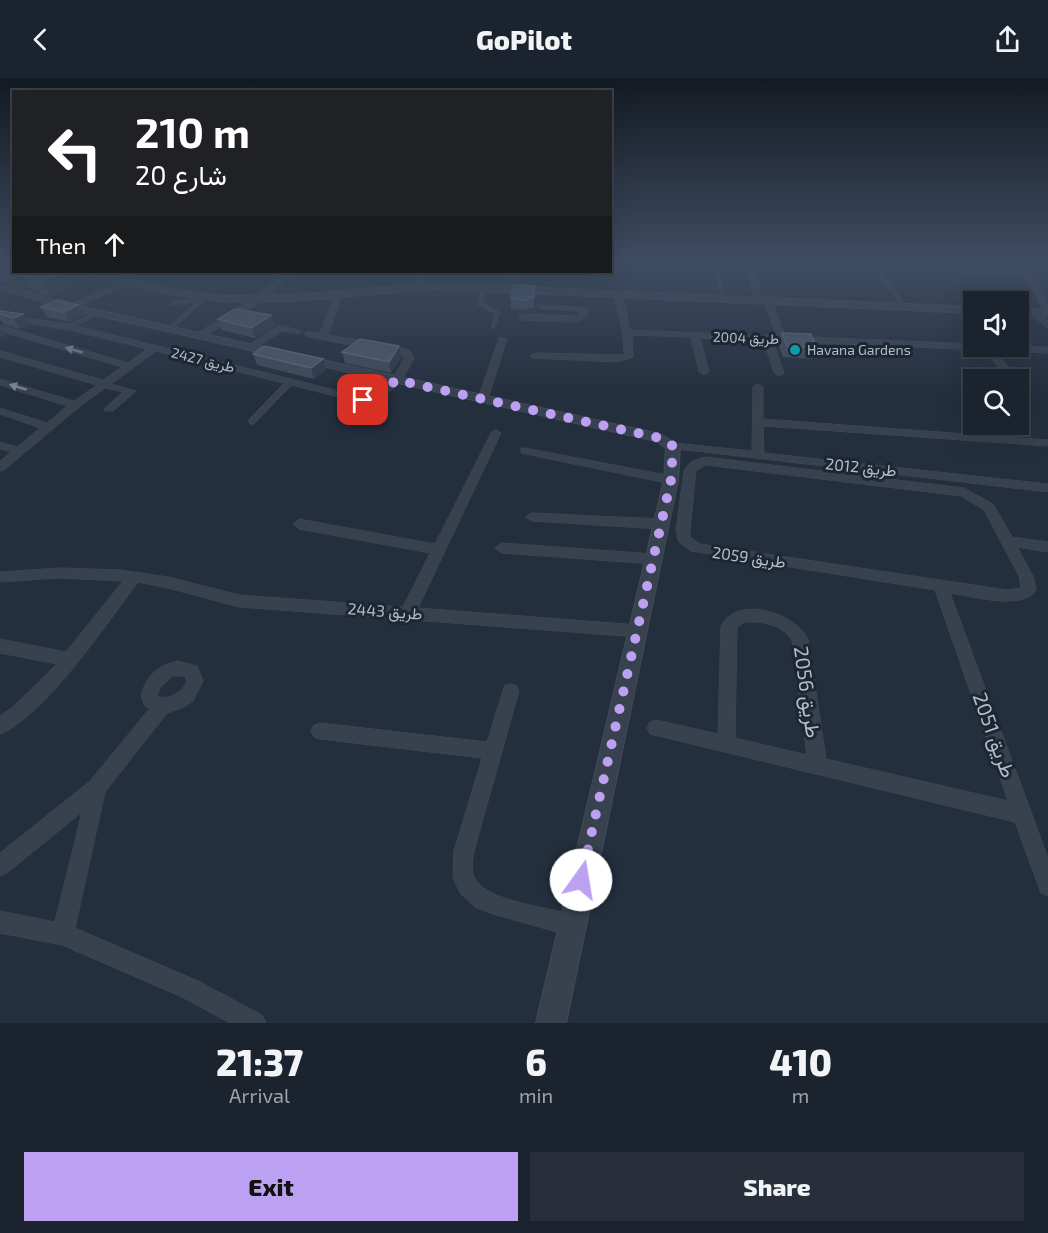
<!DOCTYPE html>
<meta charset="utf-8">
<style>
body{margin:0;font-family:"Exo 2",Vazirmatn,sans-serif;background:#282f3a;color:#f1f3f6;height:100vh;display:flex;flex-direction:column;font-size:22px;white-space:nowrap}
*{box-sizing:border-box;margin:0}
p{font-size:20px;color:#a0a4aa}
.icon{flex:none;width:33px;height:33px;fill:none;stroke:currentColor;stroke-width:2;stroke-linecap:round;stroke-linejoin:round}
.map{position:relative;height:945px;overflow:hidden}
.details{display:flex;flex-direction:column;background:#1b232e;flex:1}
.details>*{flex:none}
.hud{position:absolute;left:12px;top:12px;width:600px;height:183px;border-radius:0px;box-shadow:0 6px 24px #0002,0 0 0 2px #39404a;background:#202124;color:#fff;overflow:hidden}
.fabs{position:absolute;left:963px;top:213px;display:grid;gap:12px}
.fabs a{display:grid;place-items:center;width:66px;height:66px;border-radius:0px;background:#1b232e;box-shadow:0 6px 24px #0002,0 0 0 2px #39404a;font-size:30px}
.pin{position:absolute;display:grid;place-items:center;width:51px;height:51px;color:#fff;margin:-26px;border-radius:12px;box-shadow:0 3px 9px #0006}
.me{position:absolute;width:66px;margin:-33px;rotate:13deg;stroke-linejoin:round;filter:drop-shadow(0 0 4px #0008)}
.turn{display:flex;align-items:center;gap:21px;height:126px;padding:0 24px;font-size:27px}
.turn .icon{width:78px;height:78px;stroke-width:2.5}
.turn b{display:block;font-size:42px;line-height:51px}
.then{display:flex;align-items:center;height:57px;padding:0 24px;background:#0003;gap:12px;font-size:22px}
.eta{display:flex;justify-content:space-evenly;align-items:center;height:102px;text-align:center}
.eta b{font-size:36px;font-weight:800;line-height:42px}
.cta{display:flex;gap:12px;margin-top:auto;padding:12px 24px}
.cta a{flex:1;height:69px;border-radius:0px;background:#bca0f2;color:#111;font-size:24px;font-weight:800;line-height:69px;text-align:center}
.cta a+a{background:#282f3a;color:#f1f3f6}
header{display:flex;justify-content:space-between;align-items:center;height:78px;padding:0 24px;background:#1b232e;font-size:27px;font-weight:800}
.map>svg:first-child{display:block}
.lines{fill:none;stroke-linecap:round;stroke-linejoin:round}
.service-far1-casing{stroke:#414a57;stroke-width:4.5}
.service-casing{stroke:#414a57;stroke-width:7}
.minor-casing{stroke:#414a57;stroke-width:1}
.tertiary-casing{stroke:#414a57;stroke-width:2}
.service-far1{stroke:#38414e;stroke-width:4}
.service{stroke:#38414e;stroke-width:5}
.minor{fill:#38414e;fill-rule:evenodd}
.tertiary{fill:#38414e;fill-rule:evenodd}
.wall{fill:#3f4b5c}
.shaded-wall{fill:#2f3b4b}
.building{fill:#4b5868;stroke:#5c6777;stroke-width:1.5}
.oneway{fill:#7c8592}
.route{stroke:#bca0f2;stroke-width:10;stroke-dasharray:0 18}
.culture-dot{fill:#0f9aa8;stroke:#1d2633;stroke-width:2}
.labels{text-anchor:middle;stroke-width:6;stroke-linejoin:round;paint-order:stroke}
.far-street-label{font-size:14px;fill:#b4bcc9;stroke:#1d2633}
.far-poi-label{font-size:14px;fill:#b4bcc9;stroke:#1d2633;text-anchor:start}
.street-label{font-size:16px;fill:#b4bcc9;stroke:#1d2633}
.near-street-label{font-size:20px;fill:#b4bcc9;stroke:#1d2633}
</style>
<header><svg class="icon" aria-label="back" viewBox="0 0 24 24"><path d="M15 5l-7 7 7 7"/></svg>GoPilot<svg class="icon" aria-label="share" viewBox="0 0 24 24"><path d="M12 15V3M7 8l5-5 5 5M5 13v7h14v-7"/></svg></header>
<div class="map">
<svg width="1048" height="945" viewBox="0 0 1048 945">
<rect width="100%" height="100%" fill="#242f3e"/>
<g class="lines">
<defs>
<path id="service-far1" d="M 715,183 L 723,220
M 880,196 L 905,229
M 484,209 L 480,226 L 498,235 L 493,248
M 0,210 L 8,209 L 14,212
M 172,225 L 199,222
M 69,249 L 99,234
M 169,251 L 205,219"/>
<path id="service" d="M 252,343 L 290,304"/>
<path id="minor" d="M 0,183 L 14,183 L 14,187 L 0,186 Z
M 746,183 L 754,183 L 762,224 L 755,222 Z
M 1012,183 L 1020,183 C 1033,196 1048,217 1048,235 L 1044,233 L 1026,200 Z
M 15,194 L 24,194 L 11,202 L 32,204 L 32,208 L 8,206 L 0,201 L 0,197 L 6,198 Z
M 287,194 L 295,194 L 260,224 L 202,260 L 196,260 L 196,256 L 254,220 Z
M 418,194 L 425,194 L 422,208 L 418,210 L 414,208 Z
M 510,194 L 517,194 L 512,210 L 508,212 L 504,210 Z
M 124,203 L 131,205 L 75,230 L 68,228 Z
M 339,213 L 343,215 L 328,257 L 404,270 L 410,273 L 414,280 C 403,303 389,321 363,325 L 156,273 L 111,306 L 136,313 L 113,333 L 105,333 L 104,331 L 123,314 L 105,310 L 79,329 L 4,392 L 0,393 L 0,383 L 11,374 L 0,371 L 0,364 L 17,369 L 40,350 L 0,336 L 0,330 L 47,345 L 67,328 L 0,307 L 0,301 L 74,323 L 97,307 L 0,279 L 0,273 L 103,302 L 122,289 L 0,253 L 0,247 L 128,285 L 147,271 L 69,252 L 9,242 L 6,241 L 6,237 L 69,246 L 363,319 C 383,315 396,297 404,280 L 403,277 L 308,259 L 304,256 L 308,253 L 320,255 L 335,215 Z
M 618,213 L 622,215 L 630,252 L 776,258 L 764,223 L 768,221 L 772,223 L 785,258 L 974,266 L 974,268 L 1048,269 L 1048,275 L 994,272 L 1016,298 L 1017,302 L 1009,302 L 984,272 L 773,263 L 784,295 L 779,298 L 774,295 L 764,263 L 700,260 L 709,294 L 704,297 L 699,294 L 691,259 L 632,257 L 633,279 L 618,284 L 532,280 L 530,278 L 535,275 L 624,277 L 623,258 L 614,215 Z
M 539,227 L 580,229 L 587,231 L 588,238 L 577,244 L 522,242 L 518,239 L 522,236 L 576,238 L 580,237 L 578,233 L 542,231 L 538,229 Z
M 1031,233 L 1037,233 L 1048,243 L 1048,250 L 1031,237 Z
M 280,247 L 302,253 L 298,256 L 282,253 L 254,271 L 246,269 Z
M 500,259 L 507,261 L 488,321 L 483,324 L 479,323 L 478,321 Z
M 758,306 L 763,309 L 763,341 L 1048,362 L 1048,368 L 763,348 L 764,375 L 1048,406 L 1048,414 L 669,370 L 669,366 L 673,365 L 752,373 L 753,309 Z
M 496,352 L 501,355 L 418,530 L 638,547 L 643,549 L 646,553 L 643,557 L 638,559 L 239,529 L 168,510 L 138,504 C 107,545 45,638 0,656 L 0,638 L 13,629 L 57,586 L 0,575 L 0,561 L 66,574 L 123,503 L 59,500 L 0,504 L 0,494 L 59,490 L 120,492 L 168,499 L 239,517 L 403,529 L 430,475 L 299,451 L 293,446 L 299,441 L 435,466 L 491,355 Z
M 525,370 L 671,398 L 677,402 L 671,406 L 521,375 L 521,371 Z
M 705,379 L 964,410 L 993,426 L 1012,459 L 1048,464 L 1048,474 L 1017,469 L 1033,498 L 1036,512 C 1024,533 970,518 950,515 L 1048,780 L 1048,818 L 1041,815 L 1015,744 L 650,656 L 647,650 L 650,644 L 656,642 L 718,656 L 721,548 C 738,516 795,535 808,561 L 826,681 L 1008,723 L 935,512 L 691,473 L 679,464 L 676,453 L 684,392 L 691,384 ZM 706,387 L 961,418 L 984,432 L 1019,498 L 1021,510 L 1007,512 L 700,466 L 690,459 L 690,453 L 696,393 ZM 745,544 C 763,543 782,547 792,562 L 807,677 L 735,660 L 737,550 Z
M 532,435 L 661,441 L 667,446 L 661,451 L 532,443 L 526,439 Z
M 502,465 L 653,476 L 658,477 L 660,481 L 658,485 L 653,486 L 502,475 L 495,470 Z
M 177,583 L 197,588 L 203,603 L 193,623 L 184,629 L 167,635 L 105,714 L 75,850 L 198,903 L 262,937 L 266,945 L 230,945 L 182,919 L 62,867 L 0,855 L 0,833 L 55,844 L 82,734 L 7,795 L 0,798 L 0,775 L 90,703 L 150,630 L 145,628 L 141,618 C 146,598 157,588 177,583 ZM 173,598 L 185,598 L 187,603 C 182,614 170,623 157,618 L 160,610 Z
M 511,606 L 517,608 L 519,613 L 474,773 C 473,781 470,793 475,801 C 489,825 553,829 579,839 L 582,847 L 579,855 L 571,858 L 493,836 L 475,829 L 460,815 L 453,799 L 454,773 L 482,680 L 320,661 L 314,659 L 311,653 L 314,647 L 320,645 L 487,664 L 503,613 L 505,608 Z"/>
<path id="tertiary" d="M 79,194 L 94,194 L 184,213 L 224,218 L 292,217 L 432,205 L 974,229 L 974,235 L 432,211 L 292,223 L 224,224 L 164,215 Z
M 14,209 L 58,223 L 199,255 L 660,356 L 680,368 L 678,402 L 566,945 L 536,945 L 664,402 L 666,370 L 656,363 L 55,228 L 11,214 L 9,212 Z
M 1018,231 L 1048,232 L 1048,238 L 1018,237 Z"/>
</defs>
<use href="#service-far1" class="service-far1-casing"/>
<use href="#service" class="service-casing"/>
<use href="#minor" class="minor-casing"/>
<use href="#tertiary" class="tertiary-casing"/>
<use href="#service-far1" class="service-far1"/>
<use href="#service" class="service"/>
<use href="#minor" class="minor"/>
<use href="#tertiary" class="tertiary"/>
</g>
<path class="wall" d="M 22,197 L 88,199 L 88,201 L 50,218 L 32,212 Z
M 535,218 L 533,230 L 528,230 L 528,232 L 511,231 L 511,221 Z
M 41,229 L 84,237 L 70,244 L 47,239 Z
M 0,233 L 29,247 L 20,251 L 3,246 L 0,241 Z
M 271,237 L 275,248 L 255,260 L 222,252 L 218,241 Z
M 782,255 L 817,270 L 813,281 L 783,279 L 778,265 Z
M 342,274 L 401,279 L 391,295 L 345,285 Z
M 253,276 L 326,292 L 314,301 L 257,287 Z"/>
<path class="shaded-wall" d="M 64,194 L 85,194 L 88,201 L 50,218 L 41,203 Z
M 535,208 L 535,218 L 533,230 L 533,220 Z
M 78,227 L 84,237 L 70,244 L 64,234 Z
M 23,236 L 29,247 L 20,251 L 13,240 Z
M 271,237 L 275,248 L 255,260 L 251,250 Z
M 0,248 L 6,257 L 0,260 Z
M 399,268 L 401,279 L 391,295 L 389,284 Z
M 323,281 L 326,292 L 314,301 L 311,290 Z"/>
<path class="building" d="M 36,194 L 64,194 L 41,203 L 22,197 Z
M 514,207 L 535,208 L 533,220 L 528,219 L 528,222 L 511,221 Z
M 58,222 L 78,227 L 64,234 L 41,229 Z
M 235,231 L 271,237 L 251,250 L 218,241 Z
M 0,233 L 23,236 L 13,240 L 0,236 Z
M 782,255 L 811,256 L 817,270 L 787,268 Z
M 360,261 L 399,268 L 389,284 L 342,274 Z
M 264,268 L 323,281 L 311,290 L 253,276 Z"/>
<defs><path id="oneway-solid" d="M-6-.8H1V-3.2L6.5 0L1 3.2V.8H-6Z" transform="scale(1.5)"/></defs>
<g class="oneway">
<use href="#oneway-solid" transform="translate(74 272) rotate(-164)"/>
<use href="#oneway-solid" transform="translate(18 309) rotate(-163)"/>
</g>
<linearGradient id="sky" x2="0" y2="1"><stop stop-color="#141a22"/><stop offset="0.58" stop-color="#3f4d63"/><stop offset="1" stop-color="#3f4d63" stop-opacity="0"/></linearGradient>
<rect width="1048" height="316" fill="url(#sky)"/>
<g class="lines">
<path class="route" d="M 363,322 L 378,318 L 396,302 L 660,360 L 673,368 L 671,402 L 581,802"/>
</g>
<circle class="culture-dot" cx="795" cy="272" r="6"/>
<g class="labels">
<g class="far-street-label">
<text transform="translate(746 260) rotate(2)" y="5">طريق 2004</text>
<text transform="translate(203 282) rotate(14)" y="5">طريق 2427</text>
</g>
<g class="far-poi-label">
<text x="807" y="277">Havana Gardens</text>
</g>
<g class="street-label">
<text transform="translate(861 389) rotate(6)" y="6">طريق 2012</text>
<text transform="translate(749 479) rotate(8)" y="6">طريق 2059</text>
<text transform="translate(385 533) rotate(4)" y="6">طريق 2443</text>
</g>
<g class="near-street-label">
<text transform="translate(807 614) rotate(82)" y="7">طريق 2056</text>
<text transform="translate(994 657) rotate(70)" y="7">طريق 2051</text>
</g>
</g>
</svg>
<div class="fabs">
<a><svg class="icon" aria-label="sound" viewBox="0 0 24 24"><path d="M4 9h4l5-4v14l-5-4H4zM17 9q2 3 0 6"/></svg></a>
<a><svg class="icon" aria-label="search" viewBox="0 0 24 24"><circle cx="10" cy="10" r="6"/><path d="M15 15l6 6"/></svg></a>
</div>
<div class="pin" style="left:363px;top:322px;background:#d93025"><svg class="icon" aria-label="arrive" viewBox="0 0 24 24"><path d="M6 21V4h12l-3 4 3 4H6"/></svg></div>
<svg class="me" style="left:581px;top:802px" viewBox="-20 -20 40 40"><circle r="19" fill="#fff"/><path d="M0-13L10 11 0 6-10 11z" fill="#bca0f2"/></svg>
<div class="hud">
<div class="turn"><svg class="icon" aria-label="left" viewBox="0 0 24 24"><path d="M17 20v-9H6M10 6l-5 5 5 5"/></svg><div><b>210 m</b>شارع 20</div></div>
<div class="then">Then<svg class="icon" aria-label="ahead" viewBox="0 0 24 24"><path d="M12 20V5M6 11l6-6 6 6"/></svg></div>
</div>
</div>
<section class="details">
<div class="eta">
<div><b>21:37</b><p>Arrival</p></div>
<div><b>6</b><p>min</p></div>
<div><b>410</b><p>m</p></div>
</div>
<div class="cta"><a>Exit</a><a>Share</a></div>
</section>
